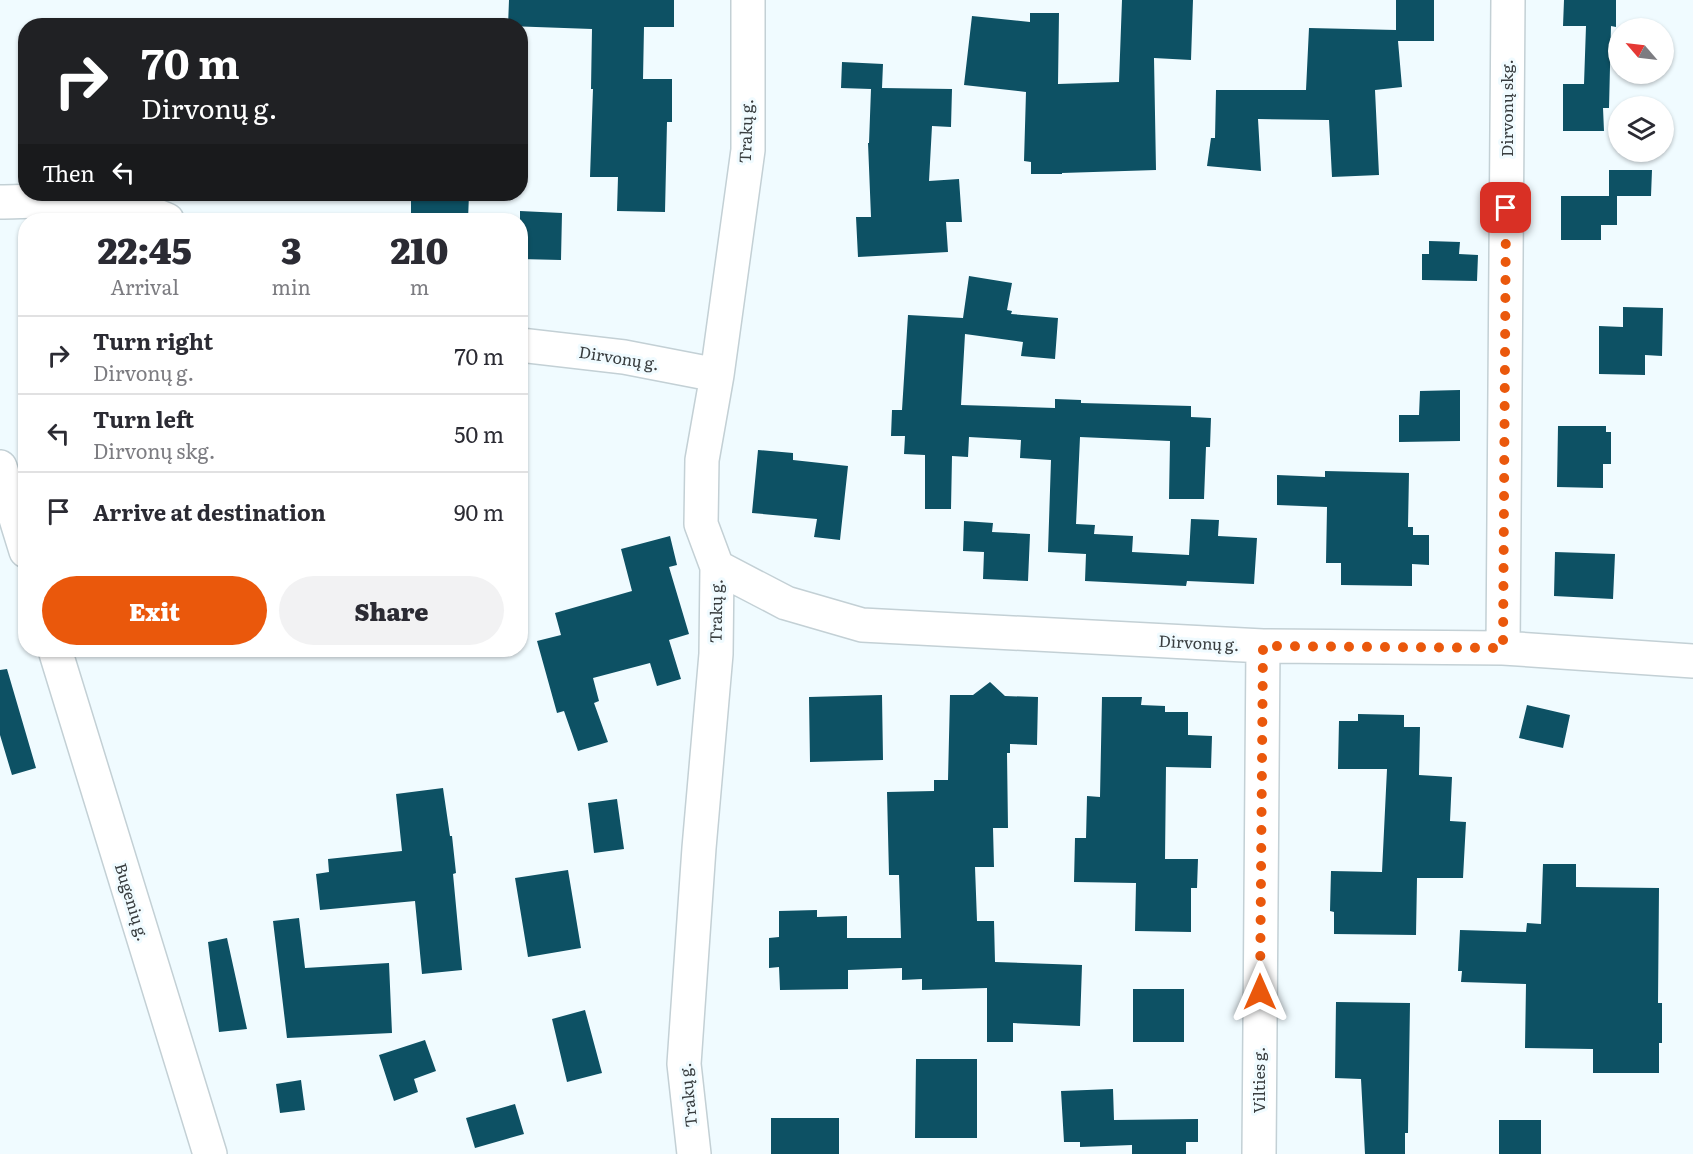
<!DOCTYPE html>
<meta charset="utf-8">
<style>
body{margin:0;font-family:Literata,serif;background:#f2f2f3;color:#2b2b33;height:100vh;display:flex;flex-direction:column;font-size:22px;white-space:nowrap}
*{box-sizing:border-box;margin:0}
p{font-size:20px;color:#7c7c81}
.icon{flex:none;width:33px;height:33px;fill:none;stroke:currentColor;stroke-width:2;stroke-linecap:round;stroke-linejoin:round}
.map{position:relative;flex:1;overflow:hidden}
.panel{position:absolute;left:18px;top:213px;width:510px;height:444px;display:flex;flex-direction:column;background:#fff;border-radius:24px;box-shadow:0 2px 4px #0004}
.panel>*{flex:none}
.hud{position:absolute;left:18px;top:18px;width:510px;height:183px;border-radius:24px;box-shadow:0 2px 4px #0004;background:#202124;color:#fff;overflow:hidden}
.needle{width:39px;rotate:298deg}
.tools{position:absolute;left:1608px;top:18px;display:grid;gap:12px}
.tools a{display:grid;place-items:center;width:66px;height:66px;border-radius:50%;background:#fff;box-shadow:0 2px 4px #0004;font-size:30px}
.pin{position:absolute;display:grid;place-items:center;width:51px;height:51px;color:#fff;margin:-26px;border-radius:12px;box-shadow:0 3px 9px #0006}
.me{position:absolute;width:66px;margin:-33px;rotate:0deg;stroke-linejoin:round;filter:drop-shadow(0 0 4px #0008)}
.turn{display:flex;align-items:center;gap:21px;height:126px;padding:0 24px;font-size:27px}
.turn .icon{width:78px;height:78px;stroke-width:2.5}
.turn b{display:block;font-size:42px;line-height:51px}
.then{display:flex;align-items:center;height:57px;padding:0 24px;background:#0003;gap:12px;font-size:22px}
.eta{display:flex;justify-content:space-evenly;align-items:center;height:102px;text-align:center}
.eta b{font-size:36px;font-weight:800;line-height:42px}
.primary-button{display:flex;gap:12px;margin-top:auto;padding:12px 24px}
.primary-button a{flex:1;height:69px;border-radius:36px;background:#ea580c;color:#fff;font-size:24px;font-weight:800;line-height:69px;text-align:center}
.primary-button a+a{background:#f2f2f3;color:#2b2b33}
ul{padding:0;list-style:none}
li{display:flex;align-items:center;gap:18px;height:78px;padding:0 24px;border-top:2px solid #e1e1e2}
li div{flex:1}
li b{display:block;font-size:22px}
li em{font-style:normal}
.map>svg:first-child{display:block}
.building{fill:#0d5164}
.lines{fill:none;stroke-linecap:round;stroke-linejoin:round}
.street-casing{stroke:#c3d0d5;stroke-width:36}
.street{stroke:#fff;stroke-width:33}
.route{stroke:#ea580c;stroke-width:10;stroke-dasharray:0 18}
.labels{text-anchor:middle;stroke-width:6;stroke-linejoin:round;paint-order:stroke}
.street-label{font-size:16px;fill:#383d3f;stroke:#f0fbff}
</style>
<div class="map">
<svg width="1693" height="1154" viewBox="0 0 1693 1154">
<rect width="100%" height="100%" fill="#f0fbff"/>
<path class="building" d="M 509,0 L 674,0 L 674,27 L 644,27 L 643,79 L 672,79 L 672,122 L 667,122 L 665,212 L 617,211 L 618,177 L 590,177 L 593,89 L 591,89 L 592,29 L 508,26 Z
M 1122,0 L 1193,0 L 1191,60 L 1154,58 L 1156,170 L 1062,173 L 1062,174 L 1031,174 L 1031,162 L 1024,161 L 1026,92 L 964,85 L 972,16 L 1030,22 L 1030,13 L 1059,13 L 1058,84 L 1119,82 Z
M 1396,0 L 1434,0 L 1434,41 L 1398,41 L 1402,87 L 1375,90 L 1379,175 L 1332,177 L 1329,120 L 1258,119 L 1261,171 L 1207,166 L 1211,138 L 1215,138 L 1216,90 L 1306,90 L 1309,28 L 1396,30 Z
M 1564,0 L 1616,0 L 1616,27 L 1611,26 L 1609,108 L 1603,108 L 1604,131 L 1563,131 L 1563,84 L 1584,84 L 1586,26 L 1563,26 Z
M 842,62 L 883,64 L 882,88 L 952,89 L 951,127 L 932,126 L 929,181 L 959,179 L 962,222 L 946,222 L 948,252 L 858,257 L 856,217 L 871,217 L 868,143 L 869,143 L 871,89 L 841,88 Z
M 1609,170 L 1652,170 L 1651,196 L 1609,196 Z
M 411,194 L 469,194 L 468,220 L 411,220 Z
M 1561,196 L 1617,196 L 1617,225 L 1601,225 L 1601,240 L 1561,240 Z
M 520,211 L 562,213 L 561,260 L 520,259 Z
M 1429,241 L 1460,242 L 1459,254 L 1478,255 L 1477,281 L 1422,280 L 1422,254 L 1429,254 Z
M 969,276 L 1012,283 L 1007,310 L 1012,311 L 1011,314 L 1058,318 L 1055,359 L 1021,356 L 1023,342 L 965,334 L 961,405 L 1055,408 L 1055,399 L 1081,400 L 1081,403 L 1191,406 L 1191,417 L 1211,418 L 1210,447 L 1206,447 L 1204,499 L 1169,499 L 1170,441 L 1080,437 L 1076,524 L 1095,525 L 1094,534 L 1133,536 L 1132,552 L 1189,555 L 1191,519 L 1219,520 L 1218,536 L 1257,538 L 1254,584 L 1187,581 L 1186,586 L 1085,581 L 1086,554 L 1048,552 L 1051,460 L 1020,458 L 1021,440 L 969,437 L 968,457 L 952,456 L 951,509 L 925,509 L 925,455 L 904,454 L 905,436 L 891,436 L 892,410 L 902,410 L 908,315 L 963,318 Z
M 1623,307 L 1663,308 L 1662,356 L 1645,355 L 1645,375 L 1599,374 L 1599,326 L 1623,327 Z
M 1460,390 L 1460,441 L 1399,442 L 1399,415 L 1419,415 L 1420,391 Z
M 1558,426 L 1606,426 L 1606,432 L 1611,432 L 1611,464 L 1603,464 L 1603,488 L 1557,487 Z
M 758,450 L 793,453 L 793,460 L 848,466 L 840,540 L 814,537 L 817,519 L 752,513 Z
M 1325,471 L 1409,473 L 1408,527 L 1413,527 L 1413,535 L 1429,535 L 1429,565 L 1412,564 L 1412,586 L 1341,585 L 1341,563 L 1326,563 L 1327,507 L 1277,505 L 1277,475 L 1325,477 Z
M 964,521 L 993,523 L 992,532 L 1030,534 L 1028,581 L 983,579 L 984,552 L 963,551 Z
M 670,536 L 677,565 L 669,567 L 689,634 L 669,640 L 681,679 L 657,686 L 650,663 L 593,678 L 599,701 L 594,703 L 608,742 L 578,751 L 564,711 L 557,713 L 537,641 L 561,635 L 555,613 L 632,591 L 621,549 Z
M 1555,552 L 1615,554 L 1613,599 L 1554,596 Z
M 7,669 L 36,768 L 12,775 L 0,735 L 0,670 Z
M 990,682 L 1005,696 L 1038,697 L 1037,745 L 1010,744 L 1010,753 L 1007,753 L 1008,828 L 993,828 L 994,867 L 975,867 L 977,921 L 994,921 L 995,962 L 1082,965 L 1080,1026 L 1013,1023 L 1013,1042 L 987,1042 L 987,988 L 922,990 L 922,979 L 902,980 L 902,968 L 848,970 L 848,989 L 780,990 L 779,967 L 769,968 L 769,938 L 779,937 L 779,911 L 817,910 L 817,917 L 847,916 L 847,938 L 901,938 L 899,875 L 889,875 L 887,792 L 934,791 L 934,780 L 948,780 L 950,695 L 973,695 Z
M 882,695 L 883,760 L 810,762 L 809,697 Z
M 1102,697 L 1142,697 L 1141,705 L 1165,706 L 1165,712 L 1188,712 L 1188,735 L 1212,736 L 1211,768 L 1166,767 L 1165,859 L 1198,859 L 1197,888 L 1191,888 L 1191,932 L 1135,931 L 1136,883 L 1074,882 L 1075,838 L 1086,838 L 1087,796 L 1100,797 Z
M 1527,705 L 1570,715 L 1563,748 L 1519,738 Z
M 1358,714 L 1404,715 L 1404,727 L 1420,727 L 1419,775 L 1452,777 L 1450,821 L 1466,822 L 1463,878 L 1417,878 L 1416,935 L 1334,934 L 1334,912 L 1330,911 L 1331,871 L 1382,872 L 1387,769 L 1338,769 L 1339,721 L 1358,721 Z
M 443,788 L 450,836 L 452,836 L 456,873 L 453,874 L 462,970 L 422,974 L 415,901 L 320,910 L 316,874 L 329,872 L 328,859 L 402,851 L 396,794 Z
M 617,799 L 624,849 L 594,853 L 588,803 Z
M 1543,864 L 1576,864 L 1576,887 L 1659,888 L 1658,1003 L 1662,1003 L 1662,1043 L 1659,1043 L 1659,1073 L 1593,1073 L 1593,1049 L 1525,1048 L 1526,984 L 1461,982 L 1462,971 L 1458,971 L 1460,930 L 1526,932 L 1527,923 L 1541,924 Z
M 568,870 L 581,948 L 528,957 L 515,878 Z
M 299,918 L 305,968 L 389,963 L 392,1033 L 287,1038 L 273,921 Z
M 227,938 L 247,1029 L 219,1032 L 208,942 Z
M 1133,989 L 1184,989 L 1184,1042 L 1133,1042 Z
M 1336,1002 L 1410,1003 L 1408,1133 L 1405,1133 L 1405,1154 L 1365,1154 L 1361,1079 L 1335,1078 Z
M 585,1010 L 602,1073 L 567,1082 L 552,1019 Z
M 425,1040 L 436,1071 L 414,1079 L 418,1092 L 394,1101 L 379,1055 Z
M 916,1059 L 977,1059 L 977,1138 L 915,1138 Z
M 301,1080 L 305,1110 L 280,1113 L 276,1084 Z
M 1113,1089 L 1114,1120 L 1198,1119 L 1198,1142 L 1186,1142 L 1186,1154 L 1132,1154 L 1132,1145 L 1080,1147 L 1080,1142 L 1064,1142 L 1061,1091 Z
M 515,1104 L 524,1134 L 475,1148 L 466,1118 Z
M 771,1118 L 839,1118 L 839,1154 L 771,1154 Z
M 1499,1120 L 1541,1120 L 1541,1154 L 1499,1154 Z"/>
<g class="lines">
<defs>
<path id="street" d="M 0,202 C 56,201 115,196 167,220
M 520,345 L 624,357 L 717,375
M 0,467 L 26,551
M 717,567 L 786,603 L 862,625 L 1263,646 L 1503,648 L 1693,661
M 1503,648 L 1508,0
M 55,650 L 210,1154
M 694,1154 L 684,1064 L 699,848 L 716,654 L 717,567 L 701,524 L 702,460 L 717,375 L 748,150 L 748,0
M 1259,1154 L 1263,646"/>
</defs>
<use href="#street" class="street-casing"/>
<use href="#street" class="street"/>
</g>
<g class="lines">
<path class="route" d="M 1260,992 L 1263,646 L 1503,648 L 1506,208"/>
</g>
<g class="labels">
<g class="street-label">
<text transform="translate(1507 108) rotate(-90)" y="6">Dirvonų skg.</text>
<text transform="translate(746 131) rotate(-88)" y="6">Trakų g.</text>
<text transform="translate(619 358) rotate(9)" y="6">Dirvonų g.</text>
<text transform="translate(716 611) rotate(-89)" y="6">Trakų g.</text>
<text transform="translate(1199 643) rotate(3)" y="6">Dirvonų g.</text>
<text transform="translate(132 902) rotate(73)" y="6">Bugenių g.</text>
<text transform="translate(1259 1080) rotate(-90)" y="6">Vilties g.</text>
<text transform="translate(688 1095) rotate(-96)" y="6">Trakų g.</text>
</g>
</g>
</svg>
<div class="tools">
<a><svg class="needle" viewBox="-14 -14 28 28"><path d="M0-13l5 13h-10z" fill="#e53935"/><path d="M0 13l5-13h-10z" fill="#7c7c81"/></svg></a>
<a><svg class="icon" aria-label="layers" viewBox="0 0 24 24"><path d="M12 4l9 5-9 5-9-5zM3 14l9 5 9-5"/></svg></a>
</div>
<div class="pin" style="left:1506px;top:208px;background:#d93025"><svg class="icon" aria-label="arrive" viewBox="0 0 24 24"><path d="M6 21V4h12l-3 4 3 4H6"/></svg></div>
<svg class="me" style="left:1260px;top:992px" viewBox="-20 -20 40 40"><path d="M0-17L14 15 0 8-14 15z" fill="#ea580c" stroke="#fff" stroke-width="4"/></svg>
<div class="hud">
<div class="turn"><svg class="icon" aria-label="right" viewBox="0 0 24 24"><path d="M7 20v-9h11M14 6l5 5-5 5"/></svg><div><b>70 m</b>Dirvonų g.</div></div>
<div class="then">Then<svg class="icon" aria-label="left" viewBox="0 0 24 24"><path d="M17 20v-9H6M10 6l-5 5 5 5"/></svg></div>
</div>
<section class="panel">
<div class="eta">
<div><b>22:45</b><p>Arrival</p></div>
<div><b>3</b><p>min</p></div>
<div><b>210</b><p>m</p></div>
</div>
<ul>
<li><svg class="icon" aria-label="right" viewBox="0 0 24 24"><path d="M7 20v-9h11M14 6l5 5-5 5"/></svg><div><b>Turn right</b><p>Dirvonų g.</p></div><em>70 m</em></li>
<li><svg class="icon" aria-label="left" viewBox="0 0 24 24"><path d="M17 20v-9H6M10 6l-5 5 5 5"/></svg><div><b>Turn left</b><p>Dirvonų skg.</p></div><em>50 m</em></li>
<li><svg class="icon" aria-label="arrive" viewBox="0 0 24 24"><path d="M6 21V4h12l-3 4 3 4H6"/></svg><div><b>Arrive at destination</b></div><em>90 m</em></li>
</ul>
<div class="primary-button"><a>Exit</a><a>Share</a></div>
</section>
</div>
